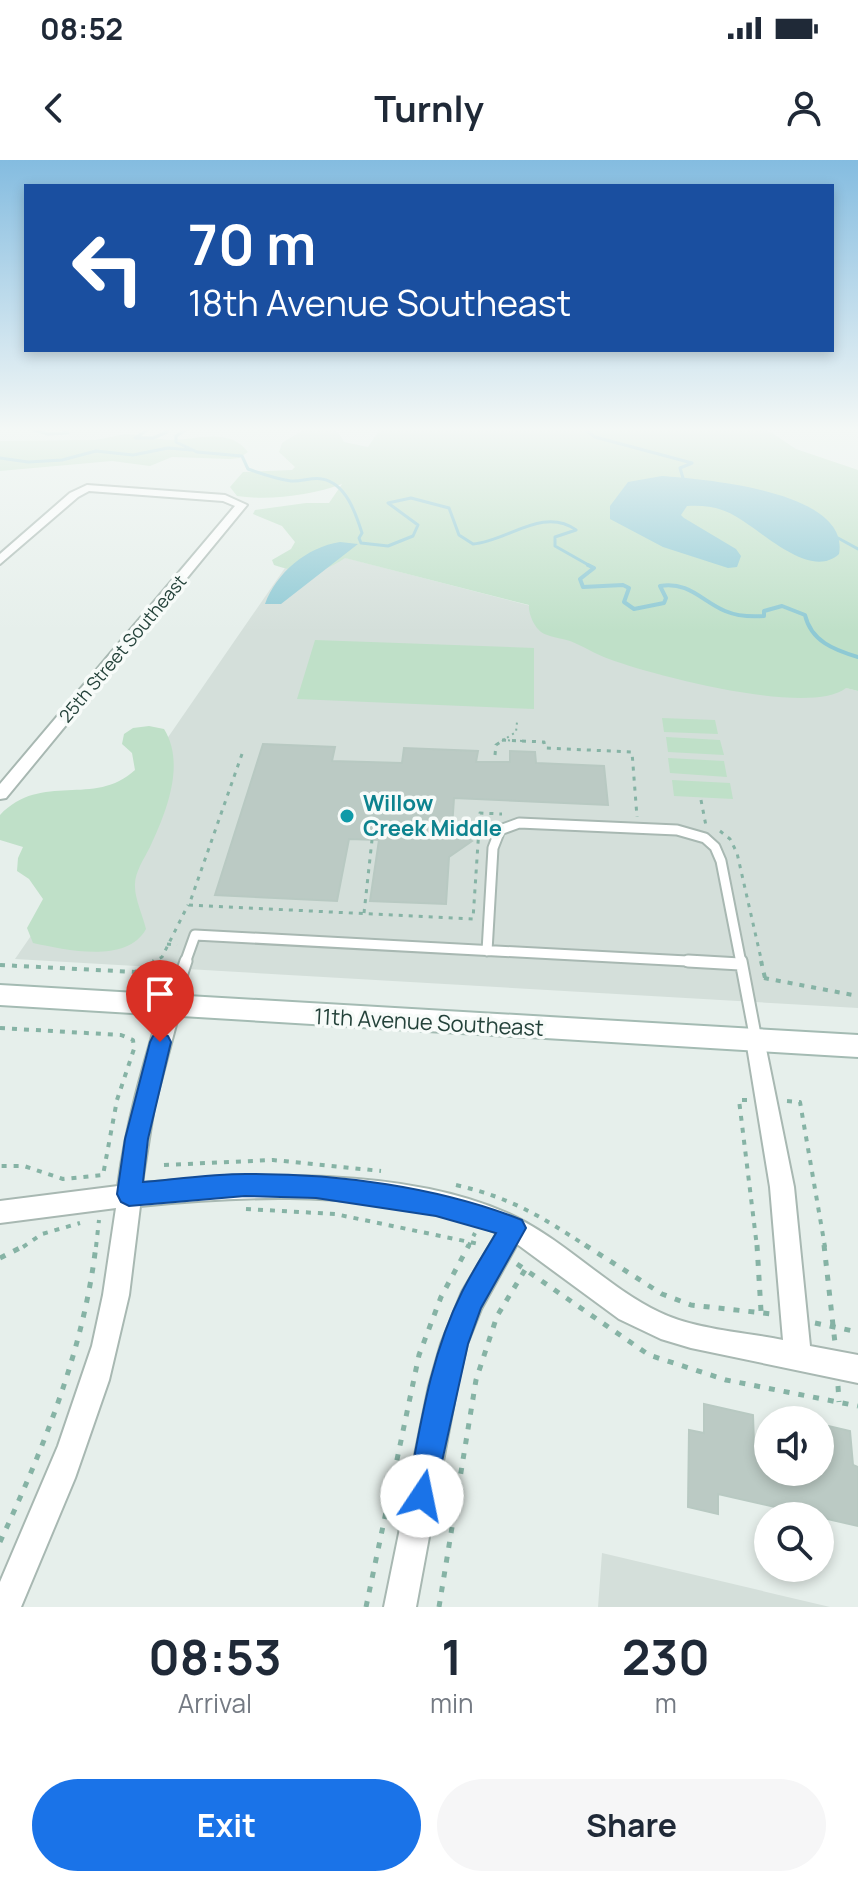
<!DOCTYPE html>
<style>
body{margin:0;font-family:Manrope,sans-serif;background:#f6f6f7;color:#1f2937;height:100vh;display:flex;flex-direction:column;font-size:30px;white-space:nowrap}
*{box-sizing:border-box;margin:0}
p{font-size:26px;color:#747a83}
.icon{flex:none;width:44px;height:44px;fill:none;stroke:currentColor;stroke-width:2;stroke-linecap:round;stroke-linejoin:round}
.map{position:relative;height:1447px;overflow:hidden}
.details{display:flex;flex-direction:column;background:#fff;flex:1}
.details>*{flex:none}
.guide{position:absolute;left:24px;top:24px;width:810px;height:168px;border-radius:0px;box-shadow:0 4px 12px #0003;background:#1a4fa0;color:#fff;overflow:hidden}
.controls{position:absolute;left:754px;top:1246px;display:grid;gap:16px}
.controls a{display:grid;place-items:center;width:80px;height:80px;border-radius:50%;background:#fff;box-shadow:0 4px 12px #0003;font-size:40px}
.pin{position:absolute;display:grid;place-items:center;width:68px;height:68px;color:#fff;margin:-82px -34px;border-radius:50% 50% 50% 0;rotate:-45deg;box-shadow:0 0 8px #0007}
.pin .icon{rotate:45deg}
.me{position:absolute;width:88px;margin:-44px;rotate:11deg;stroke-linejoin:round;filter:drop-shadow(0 0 6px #0008)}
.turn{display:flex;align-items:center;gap:28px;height:168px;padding:0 32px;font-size:36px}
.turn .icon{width:104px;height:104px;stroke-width:2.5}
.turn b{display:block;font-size:56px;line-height:68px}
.eta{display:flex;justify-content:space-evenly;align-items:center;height:136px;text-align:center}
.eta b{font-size:48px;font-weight:700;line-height:56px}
.action{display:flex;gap:16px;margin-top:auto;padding:16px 32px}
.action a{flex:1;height:92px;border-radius:48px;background:#1a73e8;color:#fff;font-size:32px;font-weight:700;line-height:92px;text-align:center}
.action a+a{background:#f6f6f7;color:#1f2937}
.status{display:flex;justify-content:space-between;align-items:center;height:56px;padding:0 40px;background:#fff;direction:ltr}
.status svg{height:22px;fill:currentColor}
header{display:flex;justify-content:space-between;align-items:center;height:104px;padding:0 32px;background:#fff;font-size:36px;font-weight:700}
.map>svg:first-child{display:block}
.built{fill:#d4dfda}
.green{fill:#bfe0c8}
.water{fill:#8ec9d4}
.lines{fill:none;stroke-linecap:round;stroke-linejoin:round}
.stream-far1{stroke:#8ec9d4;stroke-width:3}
.stream{stroke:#8ec9d4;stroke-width:4}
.building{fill:#bbcac4;stroke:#b8c9c2;stroke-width:2}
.lane-far1-casing{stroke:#a8b8b2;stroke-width:13}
.lane-casing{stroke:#a8b8b2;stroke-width:15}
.street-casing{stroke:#a8b8b2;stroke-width:4}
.secondary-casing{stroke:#a4bbb3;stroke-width:4}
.path-far3{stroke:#86b3a5;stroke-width:2;stroke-dasharray:2 4;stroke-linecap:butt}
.path-far2{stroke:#86b3a5;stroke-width:3;stroke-dasharray:4 6;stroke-linecap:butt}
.path-far1{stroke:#86b3a5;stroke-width:4;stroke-dasharray:5 7;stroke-linecap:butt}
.path{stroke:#86b3a5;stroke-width:5;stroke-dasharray:6 9;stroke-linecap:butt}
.lane-far1{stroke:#fff;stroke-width:9}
.lane{stroke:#fff;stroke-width:11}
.street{fill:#fff;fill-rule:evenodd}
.secondary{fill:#fff;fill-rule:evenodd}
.route{fill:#1a73e8;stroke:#114b97;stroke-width:2}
.culture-dot{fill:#0f9aa8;stroke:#f7fbf9;stroke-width:3}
.labels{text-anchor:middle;stroke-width:7;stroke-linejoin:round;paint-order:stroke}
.far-street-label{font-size:18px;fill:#24423a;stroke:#f7fbf9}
.culture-label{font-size:22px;font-weight:bold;fill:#0d838f;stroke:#f7fbf9;text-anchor:start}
.street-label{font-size:22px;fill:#24423a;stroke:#f7fbf9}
</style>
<div class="status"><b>08:52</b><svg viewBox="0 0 49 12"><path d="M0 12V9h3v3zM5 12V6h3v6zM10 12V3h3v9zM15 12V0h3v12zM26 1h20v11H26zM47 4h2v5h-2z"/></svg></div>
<header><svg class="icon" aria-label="back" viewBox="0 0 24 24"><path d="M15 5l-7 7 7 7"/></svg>Turnly<svg class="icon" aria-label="person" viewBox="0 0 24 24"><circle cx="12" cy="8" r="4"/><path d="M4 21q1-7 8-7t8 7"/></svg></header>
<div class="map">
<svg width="858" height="1447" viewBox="0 0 858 1447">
<rect width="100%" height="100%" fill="#e6efeb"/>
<path class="built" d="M 300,386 L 858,531 L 858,848 L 15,799 Z
M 602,1393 L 830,1447 L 598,1447 Z"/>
<path class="green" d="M 305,269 L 336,269 L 344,282 L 368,287 L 380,269 L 766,269 L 796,289 L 858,310 L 858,531 L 846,528 C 810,557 652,515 609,499 C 595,494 583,486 570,481 C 561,478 548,477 541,472 C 534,467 528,453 529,445 L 345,398 C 321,415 302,414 274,405 L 272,400 L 291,389 L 295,382 L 282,366 L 253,354 L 255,350 L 306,343 L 329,343 L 342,324 C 312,335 270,341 237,336 L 230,327 L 243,312 L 292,310 L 295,307 L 279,292 L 282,283 Z
M 125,274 C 141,274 154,279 169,280 C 195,281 228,266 248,292 L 239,298 L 230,299 L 172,297 L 150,306 L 112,301 L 0,311 L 0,281 L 96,280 Z
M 315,480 L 534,488 L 534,549 L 297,539 Z
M 662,558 L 715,560 L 718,574 L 664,572 Z
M 149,566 L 164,569 C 186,604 166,653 150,687 C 144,699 134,713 135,727 C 135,739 143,756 146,769 C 127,804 66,790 33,783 L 27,768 L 43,739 L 29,719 L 17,711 L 18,698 L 23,687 L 0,680 L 0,655 C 42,611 94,648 135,610 L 132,593 L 122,584 L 124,574 L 133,568 Z
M 666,577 L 720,580 L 724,595 L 668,592 Z
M 668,598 L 724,601 L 727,617 L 670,613 Z
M 672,620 L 730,623 L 733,639 L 674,636 Z"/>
<path class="water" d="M 662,316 C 703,319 851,331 839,394 C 810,421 760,369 735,356 C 720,347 705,345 687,346 L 681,355 L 684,358 L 736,389 L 741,396 L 737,407 L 728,408 L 663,387 L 610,359 L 610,346 L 628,322 Z
M 340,382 L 358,384 L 281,444 L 265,444 C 276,413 307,387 340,382 Z"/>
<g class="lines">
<path class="stream-far1" d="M 31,269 L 48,274 L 68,273 L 61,269
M 149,269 L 135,278 L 153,278 L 167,272 L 166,269
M 187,269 L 176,276 L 176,282 L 197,292 L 242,296 L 248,309 C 262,314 276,319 291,321 C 301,322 312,317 322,319 C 346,323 356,354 362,373 L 359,378 L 361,383 L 388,386 L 413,376 L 418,365 L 388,343 L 411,338 L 449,348 L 459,375 L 473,384 C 506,382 543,346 576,370 L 555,377 L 555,386 L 592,407
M 584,269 L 595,277 L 692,303 L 680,308 L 683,318
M 0,298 L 28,302 L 62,300 L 96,291 L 133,295 L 168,288 L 191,290
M 838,378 L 858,389"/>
<path class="stream" d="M 588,405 L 594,408 L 580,419 L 583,427 L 623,425 L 629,428 L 624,442 L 634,449 L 664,443 L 666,438 L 660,426 C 688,421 702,441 725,451 C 737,456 751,457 764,456 L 764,451 L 782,446 L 805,455 C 811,481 834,490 858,497"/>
</g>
<path class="building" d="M 263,584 L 335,587 L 332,601 L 402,603 L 404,588 L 478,591 L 476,602 L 510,602 L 510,591 L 535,592 L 536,603 L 604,606 L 608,645 L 454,638 L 452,668 L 472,681 L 449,697 L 446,744 L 370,741 L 379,680 L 349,679 L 337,741 L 215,735 Z
M 704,1244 L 753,1255 L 754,1284 L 768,1287 L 768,1312 L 820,1312 L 820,1264 L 850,1271 L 853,1305 L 858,1307 L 858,1366 L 718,1334 L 718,1354 L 688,1347 L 689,1270 L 704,1273 Z"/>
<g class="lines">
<defs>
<path id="lane-far1" d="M 487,791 L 493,688 L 500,670 L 519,663 L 677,670 L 705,678 L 715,687 L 721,701 L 741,803
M 185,803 L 195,775 L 725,803"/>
<path id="lane" d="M 688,801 L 740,804
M 741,801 L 756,880
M 171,846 L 186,801"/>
<path id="street" d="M 87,325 L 225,335 L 247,345 L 6,638 L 0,639 L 0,624 L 235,346 L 223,341 L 89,331 L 78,337 L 0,404 L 0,394 L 70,333 Z
M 171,838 L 178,840 L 181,846 L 154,947 L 142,1023 C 255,1013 402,1007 507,1053 C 563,1078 605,1126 659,1152 C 696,1170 744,1172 783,1180 L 770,1027 L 746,880 L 749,874 L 756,872 L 763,874 L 794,1027 L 810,1186 L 858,1195 L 858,1223 L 691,1188 L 661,1179 L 619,1159 L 517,1084 L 481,1149 L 467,1184 L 457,1226 L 416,1447 L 384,1447 L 429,1226 L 441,1184 L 462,1132 L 497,1073 C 478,1064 458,1060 438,1055 C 341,1032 239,1036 140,1046 L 129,1135 L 109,1220 L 75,1318 L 21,1447 L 0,1447 L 0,1422 L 58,1286 L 92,1186 L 103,1135 L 116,1048 L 0,1063 L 0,1041 L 118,1026 C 126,964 143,906 161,846 L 164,840 Z"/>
<path id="secondary" d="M 0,825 L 858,875 L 858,897 L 0,845 Z"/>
</defs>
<use href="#lane-far1" class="lane-far1-casing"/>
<use href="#lane" class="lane-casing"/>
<use href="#street" class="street-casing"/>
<use href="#secondary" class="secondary-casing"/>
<path class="path-far3" d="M 502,580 L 523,581
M 502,581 L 516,572 L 517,562"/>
<path class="path-far2" d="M 502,580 L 544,582 L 545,588 L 632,592 L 637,657
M 242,594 L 189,745 L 473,759 L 480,653 L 502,654
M 495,595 L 496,585 L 505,579
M 701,640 L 706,666
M 720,671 L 730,679 L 737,693 L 762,803
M 364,753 L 372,680
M 167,784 L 177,785
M 151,803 L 162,797 L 188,745"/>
<path class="path-far1" d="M 761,801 L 765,818
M 0,805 L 135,812 L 154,801
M 764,818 L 858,836
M 0,868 L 121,875 L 133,880 L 134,889 L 117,940 L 103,1015 L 63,1019 L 24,1006 L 0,1006
M 747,940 L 739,940 L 757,1087
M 787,941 L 800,942 L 825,1087
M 164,1005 L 273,1000 L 381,1011
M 456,1025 C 512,1038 540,1056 588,1087
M 246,1049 L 335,1054 L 479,1084
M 23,1087 L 42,1074 L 80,1063
M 96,1087 L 99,1060
M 468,1087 L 475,1073"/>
<path class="path" d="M 585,1085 L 662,1134 L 691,1145 L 772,1154
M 757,1085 L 761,1151
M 824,1085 L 835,1183
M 0,1098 L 26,1085
M 517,1104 L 649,1195 L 726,1220 L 858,1246
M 815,1163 L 858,1172
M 838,1226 L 839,1242
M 0,1382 C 44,1287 84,1189 96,1085
M 366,1447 L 419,1195 L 441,1137 L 469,1085
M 439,1447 L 476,1220 L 497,1156 L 525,1110"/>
<use href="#lane-far1" class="lane-far1"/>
<use href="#lane" class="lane"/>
<use href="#street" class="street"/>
<use href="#secondary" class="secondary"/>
</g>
<linearGradient id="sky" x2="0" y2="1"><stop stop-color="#84bce0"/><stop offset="0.57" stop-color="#f4f8f6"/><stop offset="1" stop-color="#f4f8f6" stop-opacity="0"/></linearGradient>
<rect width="858" height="472" fill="url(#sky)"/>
<path class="route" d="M 160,873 L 168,876 L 171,882 L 148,979 L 143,1022 C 177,1019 212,1014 246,1014 C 336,1013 439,1027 522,1060 L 526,1068 L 481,1148 L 468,1184 L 432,1347 L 422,1351 L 411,1347 L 407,1336 C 420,1268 430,1196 462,1132 C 472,1112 485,1092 496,1073 L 436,1056 L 316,1038 L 245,1036 L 129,1046 L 121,1042 L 117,1034 L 125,979 L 150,882 L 153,876 Z"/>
<circle class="culture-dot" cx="347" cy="656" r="8"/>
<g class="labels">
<g class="far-street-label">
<text transform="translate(123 489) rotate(-50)" y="6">25th Street Southeast</text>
</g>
<g class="culture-label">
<text x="363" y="651">Willow<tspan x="363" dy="25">Creek Middle</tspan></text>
</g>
<g class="street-label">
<text transform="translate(429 862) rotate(3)" y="8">11th Avenue Southeast</text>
</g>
</g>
</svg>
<div class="controls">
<a><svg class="icon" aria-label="sound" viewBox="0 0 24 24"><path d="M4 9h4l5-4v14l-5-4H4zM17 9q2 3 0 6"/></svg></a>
<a><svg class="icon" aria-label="search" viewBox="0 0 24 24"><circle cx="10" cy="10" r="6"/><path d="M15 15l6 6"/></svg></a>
</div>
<div class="pin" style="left:160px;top:882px;background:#d93025"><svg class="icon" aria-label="arrive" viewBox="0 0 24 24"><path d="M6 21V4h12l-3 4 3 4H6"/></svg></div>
<svg class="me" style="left:422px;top:1336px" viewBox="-20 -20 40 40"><circle r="19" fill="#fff"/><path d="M0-13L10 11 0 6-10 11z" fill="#1a73e8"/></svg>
<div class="guide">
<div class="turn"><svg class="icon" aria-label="left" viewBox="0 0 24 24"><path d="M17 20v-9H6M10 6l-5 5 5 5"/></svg><div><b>70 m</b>18th Avenue Southeast</div></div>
</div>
</div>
<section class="details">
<div class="eta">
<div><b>08:53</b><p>Arrival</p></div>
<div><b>1</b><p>min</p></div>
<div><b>230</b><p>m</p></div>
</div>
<div class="action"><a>Exit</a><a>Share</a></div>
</section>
